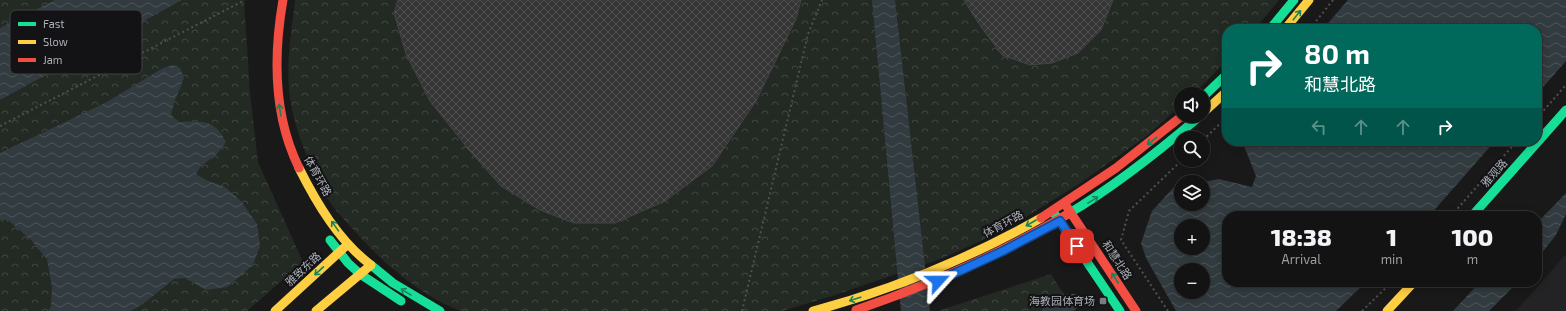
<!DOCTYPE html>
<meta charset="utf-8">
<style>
body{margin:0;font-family:"Exo 2","Noto Sans SC",sans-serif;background:#1c1c1c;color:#f1f3f6;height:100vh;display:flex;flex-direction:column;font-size:15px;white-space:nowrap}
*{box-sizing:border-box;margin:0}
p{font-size:13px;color:#9d9ea0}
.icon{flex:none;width:22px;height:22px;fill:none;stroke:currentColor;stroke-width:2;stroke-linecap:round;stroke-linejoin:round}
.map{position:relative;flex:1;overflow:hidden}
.details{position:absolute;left:1222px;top:211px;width:320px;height:76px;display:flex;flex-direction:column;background:#131313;border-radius:16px;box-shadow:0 2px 10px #0003,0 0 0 1px #323233}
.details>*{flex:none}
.guide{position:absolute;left:1222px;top:24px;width:320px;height:122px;border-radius:16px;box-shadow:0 2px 10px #0003,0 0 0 1px #323233;background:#00695c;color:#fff;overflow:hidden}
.buttons{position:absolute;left:1174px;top:87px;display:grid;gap:8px}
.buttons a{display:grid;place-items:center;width:36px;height:36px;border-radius:50%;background:#131313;box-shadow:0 2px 10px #0003,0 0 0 1px #323233;font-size:20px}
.pin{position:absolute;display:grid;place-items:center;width:34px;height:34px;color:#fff;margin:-17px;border-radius:8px;box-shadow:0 2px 6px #0006}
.me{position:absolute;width:44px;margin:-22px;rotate:66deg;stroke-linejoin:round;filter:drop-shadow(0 0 3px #0008)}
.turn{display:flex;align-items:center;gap:14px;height:84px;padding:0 16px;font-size:18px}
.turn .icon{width:52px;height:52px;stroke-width:2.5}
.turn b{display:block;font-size:28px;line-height:34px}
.lanes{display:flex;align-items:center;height:38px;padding:0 16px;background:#0003;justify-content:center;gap:20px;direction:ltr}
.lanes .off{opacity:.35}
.eta{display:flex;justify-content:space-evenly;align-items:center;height:68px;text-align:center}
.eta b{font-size:24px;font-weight:800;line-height:28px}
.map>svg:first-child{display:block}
.built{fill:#232325}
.park{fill:url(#park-crowns)}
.water{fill:url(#water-waves);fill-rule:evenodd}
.building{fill:url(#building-cross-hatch);stroke:#424345}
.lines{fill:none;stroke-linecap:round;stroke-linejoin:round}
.path{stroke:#4f5052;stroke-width:2;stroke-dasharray:2 3;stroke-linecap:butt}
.fast{stroke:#16e098;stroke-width:9}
.slow{stroke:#ffcf43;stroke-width:9}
.jam{stroke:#f24e42;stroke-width:9}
.oneway{stroke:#15845d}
.route-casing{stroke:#114b97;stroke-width:10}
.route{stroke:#1a73e8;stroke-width:7}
.poi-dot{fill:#797c80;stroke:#131315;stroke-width:1.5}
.labels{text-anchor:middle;stroke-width:4;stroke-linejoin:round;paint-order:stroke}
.street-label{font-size:11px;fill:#acb1b8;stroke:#131315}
.poi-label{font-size:11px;fill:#acb1b8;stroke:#131315;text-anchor:end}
.key{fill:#131315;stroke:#414246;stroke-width:1}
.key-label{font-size:11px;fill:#acb1b8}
</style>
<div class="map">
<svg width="1566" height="311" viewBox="0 0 1566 311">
<defs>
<pattern id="park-crowns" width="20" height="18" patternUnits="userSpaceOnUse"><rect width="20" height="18" fill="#232923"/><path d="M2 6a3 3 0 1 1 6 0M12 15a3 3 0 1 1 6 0" fill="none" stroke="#404641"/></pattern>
<pattern id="water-waves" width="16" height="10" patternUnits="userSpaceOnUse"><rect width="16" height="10" fill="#323b3f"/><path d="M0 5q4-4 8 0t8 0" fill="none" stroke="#4d5559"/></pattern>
<pattern id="building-cross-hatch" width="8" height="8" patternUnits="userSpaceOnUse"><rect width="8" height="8" fill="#353536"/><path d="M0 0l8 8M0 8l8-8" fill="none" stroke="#505051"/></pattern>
</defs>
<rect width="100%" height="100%" fill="#191919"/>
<path class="built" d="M 1566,254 L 1566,311 L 1516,311 Z"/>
<path class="park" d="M 0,0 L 244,0 L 250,93 L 258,162 L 303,262 L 247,311 L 0,311 Z
M 295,0 L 1279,0 L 1255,29 L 1227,29 L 1227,60 L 1194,94 L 1181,94 L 1181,105 L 1148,135 L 1079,184 L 1021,220 L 981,241 L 940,259 L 832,296 L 782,311 L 460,311 C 420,295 388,267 359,236 C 349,225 338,214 329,201 C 314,179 297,135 292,109 C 284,73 291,36 295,0 Z
M 1051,274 L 1074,311 L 938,311 Z"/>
<path class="water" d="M 55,0 L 182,0 L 0,100 L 0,28 Z
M 872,0 L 895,0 L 930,311 L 901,311 Z
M 1348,0 L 1566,0 L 1566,61 L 1537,94 L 1537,29 L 1323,29 Z
M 173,65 L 180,68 L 184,78 L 174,103 L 171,115 L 179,122 C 202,121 215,119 226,142 L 217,154 L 201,166 L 196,174 L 206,180 L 225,187 L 241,201 L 257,224 L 260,246 L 253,265 L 227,287 L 206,290 L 185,278 L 174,279 L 143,304 L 131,311 L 48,311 L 51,306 L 52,287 L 47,259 L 31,240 L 8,220 L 0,220 L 0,153 L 107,102 L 163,68 Z
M 1242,141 L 1495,141 L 1429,216 L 1227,216 L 1227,282 L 1366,282 L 1336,311 L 1176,311 L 1146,258 L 1141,243 L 1152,211 L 1173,188 L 1181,187 L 1181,204 L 1203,204 L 1203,182 L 1219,179 L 1252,187 L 1256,176 ZM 1181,226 L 1203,226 L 1203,248 L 1181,248 ZM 1181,270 L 1203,270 L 1203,292 L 1181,292 Z
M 1566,193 L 1566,214 L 1556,235 L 1537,259 L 1537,223 Z
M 1480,282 L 1518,282 L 1489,311 L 1453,311 Z
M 1063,294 L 1076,294 L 1079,306 L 1074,311 L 1042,311 L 1044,306 Z"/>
<path class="building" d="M 398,0 L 801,0 L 796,19 L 756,101 L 712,166 L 665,201 L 615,223 L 574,223 L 540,210 L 501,186 L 469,150 L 430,101 L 406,54 L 394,13 Z
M 964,0 L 1113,0 L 1101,30 L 1078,53 L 1052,63 L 1030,65 L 1002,55 L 979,24 Z"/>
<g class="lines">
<path class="path" d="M 1310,29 L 1333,0
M 1537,118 L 1566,85
M 0,126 L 245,0
M 1203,140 L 1227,117
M 1451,216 L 1517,141
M 742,311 L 808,34 L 822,0
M 1168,311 L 1121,240 L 1129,211 L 1182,160
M 1362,311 L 1392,282"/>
<path class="fast" d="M 1270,29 L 1294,0
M 1203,97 L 1227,74
M 1054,213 L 1120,311
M 1068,214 C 1115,186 1158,152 1200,116
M 1472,216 L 1566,110
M 330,240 L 348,263 L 360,274
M 371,265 L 393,283 L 440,311
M 360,274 L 401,301"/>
<path class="slow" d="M 1285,29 L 1309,0
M 1203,113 L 1227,91
M 299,168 C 317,204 339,241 371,265 L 316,311
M 275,311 L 347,245
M 813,311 C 892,290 970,258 1041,218
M 1387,311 L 1414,282"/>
<path class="jam" d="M 283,0 C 273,57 273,115 299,168
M 1065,204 L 1136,311
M 1041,218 L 1116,168 L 1182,116
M 856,310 C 930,285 1000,254 1068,214"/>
</g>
<defs><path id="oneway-shaft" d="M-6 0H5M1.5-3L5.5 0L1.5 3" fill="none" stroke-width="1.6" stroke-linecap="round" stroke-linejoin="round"/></defs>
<g class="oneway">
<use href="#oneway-shaft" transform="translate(1297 15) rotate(-51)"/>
<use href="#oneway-shaft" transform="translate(280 110) rotate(-99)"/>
<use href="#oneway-shaft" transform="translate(1152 141) rotate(142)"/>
<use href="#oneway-shaft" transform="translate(1093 200) rotate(-32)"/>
<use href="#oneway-shaft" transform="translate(1031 223) rotate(150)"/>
<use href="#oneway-shaft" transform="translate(335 226) rotate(-125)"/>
<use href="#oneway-shaft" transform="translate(319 271) rotate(137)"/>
<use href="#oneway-shaft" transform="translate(1115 278) rotate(-123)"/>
<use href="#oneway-shaft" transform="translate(406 292) rotate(-148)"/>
<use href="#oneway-shaft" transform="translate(855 299) rotate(162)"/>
</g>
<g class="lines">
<defs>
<path id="route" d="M 938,281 L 1003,251 L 1060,221 L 1077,246"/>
</defs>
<use href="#route" class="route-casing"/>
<use href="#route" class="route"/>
</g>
<rect class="poi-dot" x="1099" y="297" width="8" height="8" rx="2"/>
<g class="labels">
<g class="street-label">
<text transform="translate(1494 173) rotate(-49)" y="4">雅观路</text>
<text transform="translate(318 176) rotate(61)" y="4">体育环路</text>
<text transform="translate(1003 224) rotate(-28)" y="4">体育环路</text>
<text transform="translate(1117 260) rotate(57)" y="4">和慧北路</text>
<text transform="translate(303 269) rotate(-43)" y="4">雅致东路</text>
</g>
<g class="poi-label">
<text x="1095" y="305">海教园体育场</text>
</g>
</g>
<rect x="10" y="10" width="132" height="64" rx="6" class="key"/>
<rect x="18" y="22" width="18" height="4" fill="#16e098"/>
<rect x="18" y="40" width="18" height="4" fill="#ffcf43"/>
<rect x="18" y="58" width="18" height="4" fill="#f24e42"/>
<g class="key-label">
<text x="43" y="28">Fast</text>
<text x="43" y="46">Slow</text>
<text x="43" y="64">Jam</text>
</g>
</svg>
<div class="buttons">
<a><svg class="icon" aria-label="sound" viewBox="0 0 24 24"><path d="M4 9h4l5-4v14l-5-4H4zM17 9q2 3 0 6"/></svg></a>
<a><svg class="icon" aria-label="search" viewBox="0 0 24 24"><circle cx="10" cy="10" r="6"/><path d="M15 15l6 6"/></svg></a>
<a><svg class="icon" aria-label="layers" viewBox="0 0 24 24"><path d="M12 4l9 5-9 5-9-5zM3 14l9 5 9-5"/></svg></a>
<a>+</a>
<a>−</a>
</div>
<div class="pin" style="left:1077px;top:246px;background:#d93025"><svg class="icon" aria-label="arrive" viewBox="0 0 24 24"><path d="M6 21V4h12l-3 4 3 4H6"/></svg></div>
<svg class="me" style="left:938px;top:281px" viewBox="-20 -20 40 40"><path d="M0-17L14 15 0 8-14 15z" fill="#1a73e8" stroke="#fff" stroke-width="4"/></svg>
<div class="guide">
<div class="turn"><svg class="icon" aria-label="right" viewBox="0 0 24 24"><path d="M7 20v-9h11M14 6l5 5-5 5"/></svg><div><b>80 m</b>和慧北路</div></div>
<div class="lanes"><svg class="icon off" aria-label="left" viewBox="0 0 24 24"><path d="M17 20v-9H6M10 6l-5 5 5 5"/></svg><svg class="icon off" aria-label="ahead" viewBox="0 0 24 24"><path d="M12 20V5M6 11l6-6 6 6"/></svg><svg class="icon off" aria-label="ahead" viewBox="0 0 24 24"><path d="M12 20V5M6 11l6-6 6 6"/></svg><svg class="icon" aria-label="right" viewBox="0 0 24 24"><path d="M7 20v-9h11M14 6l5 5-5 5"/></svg></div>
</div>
<section class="details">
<div class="eta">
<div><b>18:38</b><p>Arrival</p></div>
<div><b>1</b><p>min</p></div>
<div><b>100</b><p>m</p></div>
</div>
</section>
</div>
